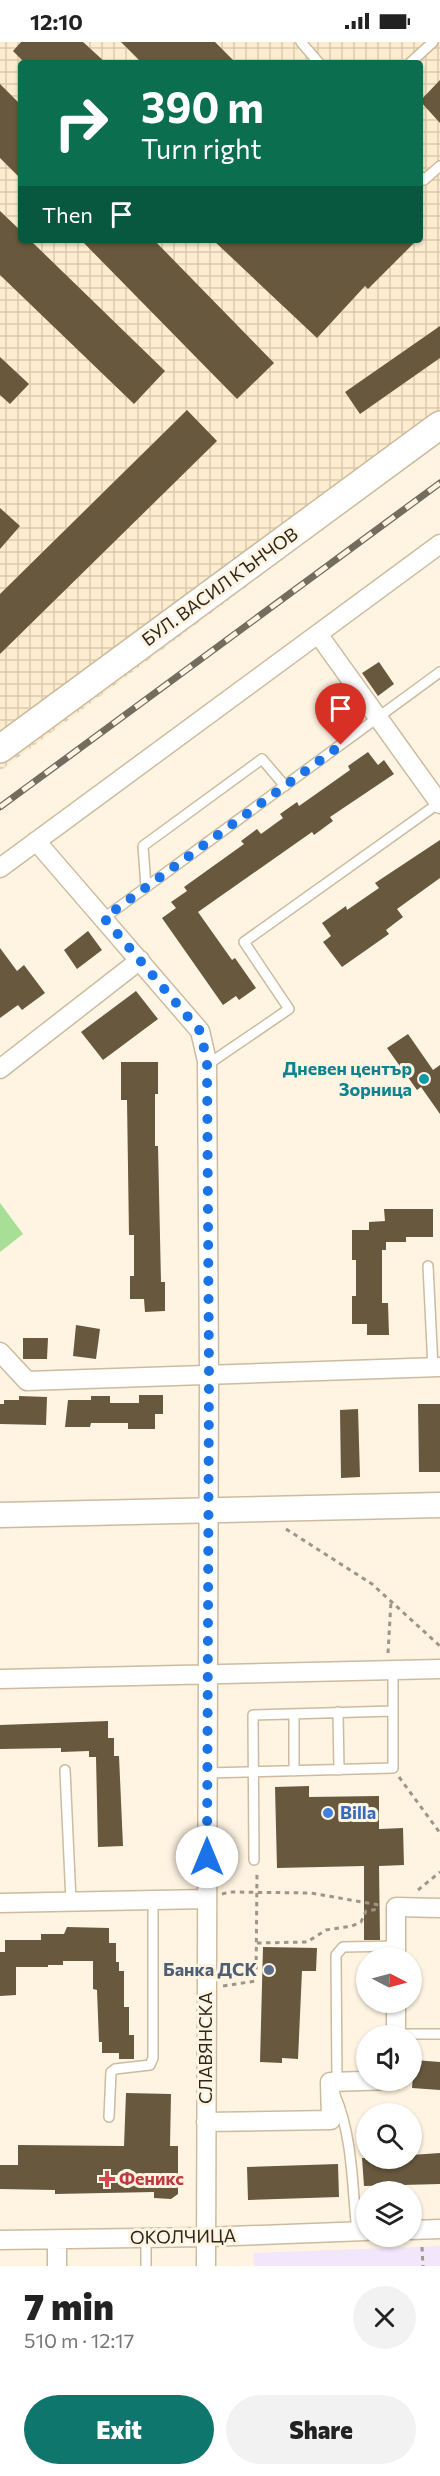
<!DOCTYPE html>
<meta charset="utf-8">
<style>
body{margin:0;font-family:Commissioner,sans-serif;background:#f2f2f2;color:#222;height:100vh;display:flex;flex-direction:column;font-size:22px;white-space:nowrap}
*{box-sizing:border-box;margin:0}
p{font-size:20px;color:#767676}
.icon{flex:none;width:33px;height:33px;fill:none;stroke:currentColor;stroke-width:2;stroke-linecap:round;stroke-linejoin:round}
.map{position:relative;height:2224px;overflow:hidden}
.details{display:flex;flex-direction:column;background:#fff;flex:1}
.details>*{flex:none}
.top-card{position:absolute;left:18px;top:18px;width:405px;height:183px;border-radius:6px;box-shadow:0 2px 4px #0004;background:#0b6e4f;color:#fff;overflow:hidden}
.needle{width:39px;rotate:96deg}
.fabs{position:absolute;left:356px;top:1905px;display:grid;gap:12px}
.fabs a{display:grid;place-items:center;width:66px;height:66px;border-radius:50%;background:#fff;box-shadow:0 2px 4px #0004;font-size:30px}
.pin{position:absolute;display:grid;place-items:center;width:51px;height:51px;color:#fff;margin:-62px -26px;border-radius:50% 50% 50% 0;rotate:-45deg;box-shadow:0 0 6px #0007}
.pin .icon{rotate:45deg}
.me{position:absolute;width:66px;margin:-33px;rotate:0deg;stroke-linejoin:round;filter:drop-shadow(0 0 4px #0008)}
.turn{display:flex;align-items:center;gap:21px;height:126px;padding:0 24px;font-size:27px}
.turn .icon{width:78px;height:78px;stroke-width:2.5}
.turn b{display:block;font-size:42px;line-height:51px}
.then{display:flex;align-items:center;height:57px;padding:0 24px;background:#0003;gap:12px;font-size:22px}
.round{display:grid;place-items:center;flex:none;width:63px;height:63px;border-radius:32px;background:#f2f2f2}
.headline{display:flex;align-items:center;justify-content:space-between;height:102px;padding:0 24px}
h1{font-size:36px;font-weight:800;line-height:45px}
.button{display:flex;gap:12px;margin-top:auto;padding:12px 24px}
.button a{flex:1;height:69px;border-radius:36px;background:#0f766e;color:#fff;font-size:24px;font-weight:800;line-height:69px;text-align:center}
.button a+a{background:#f2f2f2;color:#222}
.status{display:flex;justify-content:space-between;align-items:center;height:42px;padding:0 30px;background:#fff;direction:ltr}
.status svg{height:16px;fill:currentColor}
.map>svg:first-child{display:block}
.industrial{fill:url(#industrial-grid);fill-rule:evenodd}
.education{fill:#f2e6fb}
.grass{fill:#a7df96}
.building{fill:#67583e}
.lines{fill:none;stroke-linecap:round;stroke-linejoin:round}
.lane-casing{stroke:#ccbb9e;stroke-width:12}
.street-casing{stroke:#ccbb9e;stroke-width:21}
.secondary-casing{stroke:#ccbb9e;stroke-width:27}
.primary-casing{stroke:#ccbb9e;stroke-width:30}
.path{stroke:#9f9687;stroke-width:3;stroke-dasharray:4.5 4.5;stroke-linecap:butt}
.lane{stroke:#fff;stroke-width:9}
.street{stroke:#fff;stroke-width:18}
.secondary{stroke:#fff;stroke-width:24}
.primary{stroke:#fff;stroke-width:27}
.rail-casing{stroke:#746c5f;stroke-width:7}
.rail{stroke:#fff4e2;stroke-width:4.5;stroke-dasharray:14;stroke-linecap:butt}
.route{stroke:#1a73e8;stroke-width:10;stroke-dasharray:0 18}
.culture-dot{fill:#0f9aa8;stroke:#fff4e2;stroke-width:2}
.shop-dot{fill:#3f7fe0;stroke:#fff4e2;stroke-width:2}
.service-dot{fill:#5c6f8a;stroke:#fff4e2;stroke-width:2}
.health-dot{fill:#e0444e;stroke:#fff4e2;stroke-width:2}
.labels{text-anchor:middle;stroke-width:6;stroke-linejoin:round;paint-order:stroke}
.street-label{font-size:18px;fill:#2c261b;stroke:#fff4e2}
.culture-label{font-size:18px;font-weight:bold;fill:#0d838f;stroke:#fff4e2;text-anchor:end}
.shop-label{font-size:18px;font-weight:bold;fill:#366cbe;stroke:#fff4e2;text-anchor:start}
.service-label{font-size:18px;font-weight:bold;fill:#4e5e75;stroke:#fff4e2;text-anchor:end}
.health-label{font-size:18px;font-weight:bold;fill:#be3a42;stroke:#fff4e2;text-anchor:start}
</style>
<div class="status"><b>12:10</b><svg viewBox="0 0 49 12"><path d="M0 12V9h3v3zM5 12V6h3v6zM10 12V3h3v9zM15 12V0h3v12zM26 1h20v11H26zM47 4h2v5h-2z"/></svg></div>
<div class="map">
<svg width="440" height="2224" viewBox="0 0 440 2224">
<defs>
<pattern id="industrial-grid" width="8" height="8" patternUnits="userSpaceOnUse" patternTransform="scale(1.5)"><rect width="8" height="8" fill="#fdecce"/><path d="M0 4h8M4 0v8" fill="none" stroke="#d9cab0"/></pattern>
</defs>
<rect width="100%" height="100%" fill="#fff4e2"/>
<path class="industrial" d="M 0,0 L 440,0 L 440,400 L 0,729 ZM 21,21 L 420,21 L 420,198 L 21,198 Z"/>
<path class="education" d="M 440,2204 L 440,2224 L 254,2224 L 253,2211 Z"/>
<path class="grass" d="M 0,1161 L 23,1192 L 0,1210 Z"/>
<path class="building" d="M 21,0 L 83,0 L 106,21 L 25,21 L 13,9 Z
M 121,0 L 215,0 L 236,21 L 142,21 Z
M 440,38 L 440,81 L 420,59 Z
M 0,42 L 21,63 L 21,137 L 0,116 Z
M 0,169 L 21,189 L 21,198 L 30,198 L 165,329 L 134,362 L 0,233 Z
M 81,198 L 154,198 L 274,321 L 237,357 Z
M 213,198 L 417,198 L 368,247 L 365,244 L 317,296 Z
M 440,284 L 440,316 L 360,372 L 345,350 Z
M 0,315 L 29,342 L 10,362 L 0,353 Z
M 187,368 L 217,399 L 0,612 L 0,552 Z
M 0,466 L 20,484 L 0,507 Z
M 379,620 L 394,642 L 378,654 L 362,631 Z
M 368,710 L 378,723 L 384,718 L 394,732 L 330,775 L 333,779 L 314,793 L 312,790 L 198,870 L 232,918 L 235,916 L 256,946 L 239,958 L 236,954 L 223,963 L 162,876 L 176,866 L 171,860 L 187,849 L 184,845 L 244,802 L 241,799 L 257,787 L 261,792 L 283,776 L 280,772 L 297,760 L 299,764 L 350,728 L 348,724 Z
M 440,798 L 440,836 L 397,867 L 403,875 L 386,888 L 389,892 L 342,925 L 323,900 L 331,894 L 322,881 L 346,864 L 347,868 L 379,846 L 375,841 Z
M 88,889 L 102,908 L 77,927 L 64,908 Z
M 0,906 L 17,929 L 24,923 L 45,951 L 22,968 L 18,963 L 0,976 Z
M 136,949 L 158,977 L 103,1018 L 81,990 Z
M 408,992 L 433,1028 L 440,1023 L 440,1072 L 421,1045 L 417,1048 L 387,1006 Z
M 121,1020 L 158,1020 L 158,1052 L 155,1052 L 155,1104 L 158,1104 L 161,1240 L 165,1240 L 165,1269 L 145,1270 L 144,1257 L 130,1257 L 130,1234 L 134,1234 L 134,1193 L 129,1193 L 127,1058 L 121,1058 Z
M 384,1167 L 433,1167 L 433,1195 L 406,1195 L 406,1200 L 386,1200 L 386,1208 L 382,1208 L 382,1261 L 388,1261 L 389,1293 L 367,1293 L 367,1282 L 352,1282 L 352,1254 L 356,1254 L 356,1218 L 352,1218 L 352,1188 L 369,1188 L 369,1180 L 385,1179 Z
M 76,1283 L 100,1287 L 96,1317 L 73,1314 Z
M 23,1296 L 48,1296 L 47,1317 L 23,1317 Z
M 139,1353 L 163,1353 L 163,1372 L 155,1372 L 155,1387 L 128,1387 L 128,1381 L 91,1381 L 90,1385 L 65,1385 L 68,1358 L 91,1358 L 91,1354 L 110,1354 L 110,1361 L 139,1361 Z
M 19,1354 L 47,1355 L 46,1383 L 0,1382 L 0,1362 L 4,1362 L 4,1358 L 19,1358 Z
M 418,1362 L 440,1362 L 440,1430 L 419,1430 Z
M 358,1367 L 360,1435 L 341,1436 L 340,1368 Z
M 108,1679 L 108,1696 L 114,1696 L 114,1714 L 119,1714 L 123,1804 L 98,1805 L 96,1715 L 89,1715 L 89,1709 L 61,1710 L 61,1706 L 0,1707 L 0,1683 Z
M 309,1744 L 309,1755 L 379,1754 L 379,1787 L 403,1786 L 404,1823 L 379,1824 L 380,1898 L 364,1898 L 364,1824 L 277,1826 L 275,1745 Z
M 67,1885 L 109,1886 L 109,1901 L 116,1901 L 116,1920 L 119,1920 L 119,1929 L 124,1929 L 124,1965 L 129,1965 L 129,1993 L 134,1993 L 134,2017 L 119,2017 L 119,2011 L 102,2011 L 102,2000 L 99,2000 L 97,1948 L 93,1947 L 93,1919 L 63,1919 L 63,1923 L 48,1923 L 48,1925 L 16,1925 L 16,1953 L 0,1954 L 0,1910 L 5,1910 L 5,1898 L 41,1898 L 41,1892 L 64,1892 Z
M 263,1905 L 317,1906 L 316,1929 L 302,1929 L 298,2017 L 282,2016 L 282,2021 L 260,2020 Z
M 414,2018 L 440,2020 L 440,2048 L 412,2046 Z
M 126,2051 L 171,2052 L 170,2104 L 178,2104 L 178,2152 L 171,2157 L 154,2156 L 154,2150 L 55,2152 L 55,2148 L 0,2147 L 0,2123 L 18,2123 L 18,2103 L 124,2104 Z
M 440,2111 L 440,2142 L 364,2144 L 362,2116 L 411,2116 L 411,2113 Z
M 338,2122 L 339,2155 L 248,2158 L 247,2125 Z"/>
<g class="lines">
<defs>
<path id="lane" d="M 301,0 L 319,21
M 410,21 L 433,0
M 420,134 L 424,138 L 440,124
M 146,845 L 143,804 L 262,717 L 285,744
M 104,876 L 440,630
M 207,1023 L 289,967 L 244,900 L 439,761
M 428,1224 L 433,1326
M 338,1670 L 339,1728
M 294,1672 L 294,1729
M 65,1728 L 71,1860
M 207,1731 L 393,1726 L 393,1628
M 254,1818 L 253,1673 L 393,1669
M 396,1992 L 440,1992
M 337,2040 L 336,1913 L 343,1905 L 396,1904
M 335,2053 C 353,2095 352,2145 357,2190
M 109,2075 L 111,2030 L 115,2027 L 150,2023 L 153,2016 L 153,1858
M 146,2196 L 146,2224"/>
<path id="street" d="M 318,592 L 440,762
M 36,799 L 200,989 L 207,1019 L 209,1333 L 206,2224
M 0,826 L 440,502
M 0,1027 L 140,918
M 0,1310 L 27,1339 L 440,1325
M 0,1637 L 440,1627
M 0,1861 L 207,1857
M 396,1916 L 396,1865 L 440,1866
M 396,1994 L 396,1960
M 206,2080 L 331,2078 L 330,2040 L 395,2038
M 411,2188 L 440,2187
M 0,2198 L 206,2195 L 366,2189
M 57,2198 L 57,2224"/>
<path id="secondary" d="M 0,1473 L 440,1463"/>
<path id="primary" d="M 0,707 L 440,383"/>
</defs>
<use href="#lane" class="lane-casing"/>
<use href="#street" class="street-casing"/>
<use href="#secondary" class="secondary-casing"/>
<use href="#primary" class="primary-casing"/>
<path class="path" d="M 286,1487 L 372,1542 L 440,1604
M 388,1611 L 391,1559
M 399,1735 L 440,1791
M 418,1848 L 440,1830
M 222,1852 L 230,1850 L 311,1851 L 379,1863
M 257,1901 L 307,1900 L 326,1888 L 352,1884 L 361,1880 L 366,1869 L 379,1867
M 223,1944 L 256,1939 L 257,1829
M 422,2205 L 423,2224"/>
<use href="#lane" class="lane"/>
<use href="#street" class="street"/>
<use href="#secondary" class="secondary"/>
<use href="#primary" class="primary"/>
<defs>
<path id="rail" d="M 0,765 L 440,441"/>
</defs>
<use href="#rail" class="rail-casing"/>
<use href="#rail" class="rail"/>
</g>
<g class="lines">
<path class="route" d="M 207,1815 L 209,1333 L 207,1019 L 200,989 L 104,876 L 341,703"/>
</g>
<circle class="culture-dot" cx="424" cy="1037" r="6"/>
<circle class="shop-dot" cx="328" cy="1771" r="6"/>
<circle class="service-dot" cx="269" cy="1928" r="6"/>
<path class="health-dot" d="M104 2128h6v6h6v6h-6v6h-6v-6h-6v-6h6z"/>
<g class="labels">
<g class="street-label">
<text transform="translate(220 545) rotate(-36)" y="6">БУЛ. ВАСИЛ КЪНЧОВ</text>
<text transform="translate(206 2006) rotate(-90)" y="6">СЛАВЯНСКА</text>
<text transform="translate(183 2195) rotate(-1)" y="6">ОКОЛЧИЦА</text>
</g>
<g class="culture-label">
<text x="412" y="1033">Дневен център<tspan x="412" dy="21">Зорница</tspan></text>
</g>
<g class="shop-label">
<text x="340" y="1777">Billa</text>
</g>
<g class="service-label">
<text x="257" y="1934">Банка ДСК</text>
</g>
<g class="health-label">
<text x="119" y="2143">Феникс</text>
</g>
</g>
</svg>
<div class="fabs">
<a><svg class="needle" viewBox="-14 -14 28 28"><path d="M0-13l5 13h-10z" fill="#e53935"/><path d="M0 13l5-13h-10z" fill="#767676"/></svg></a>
<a><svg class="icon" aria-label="sound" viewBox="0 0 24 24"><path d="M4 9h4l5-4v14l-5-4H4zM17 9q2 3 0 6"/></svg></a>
<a><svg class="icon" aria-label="search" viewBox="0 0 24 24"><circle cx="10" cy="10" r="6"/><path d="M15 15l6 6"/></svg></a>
<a><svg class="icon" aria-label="layers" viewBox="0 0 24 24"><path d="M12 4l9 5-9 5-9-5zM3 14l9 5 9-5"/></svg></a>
</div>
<div class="pin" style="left:341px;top:703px;background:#d93025"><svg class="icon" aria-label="arrive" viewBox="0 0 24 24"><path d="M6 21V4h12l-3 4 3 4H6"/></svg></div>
<svg class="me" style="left:207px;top:1815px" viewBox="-20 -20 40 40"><circle r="19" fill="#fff"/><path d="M0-13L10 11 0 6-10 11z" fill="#1a73e8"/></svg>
<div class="top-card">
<div class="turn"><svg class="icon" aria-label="right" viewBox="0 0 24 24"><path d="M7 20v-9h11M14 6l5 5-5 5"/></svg><div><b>390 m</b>Turn right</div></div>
<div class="then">Then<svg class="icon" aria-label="arrive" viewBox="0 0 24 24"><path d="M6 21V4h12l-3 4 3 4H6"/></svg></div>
</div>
</div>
<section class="details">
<div class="headline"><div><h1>7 min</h1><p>510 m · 12:17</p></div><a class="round"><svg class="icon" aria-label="close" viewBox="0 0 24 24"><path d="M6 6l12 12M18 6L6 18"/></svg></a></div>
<div class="button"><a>Exit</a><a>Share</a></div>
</section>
